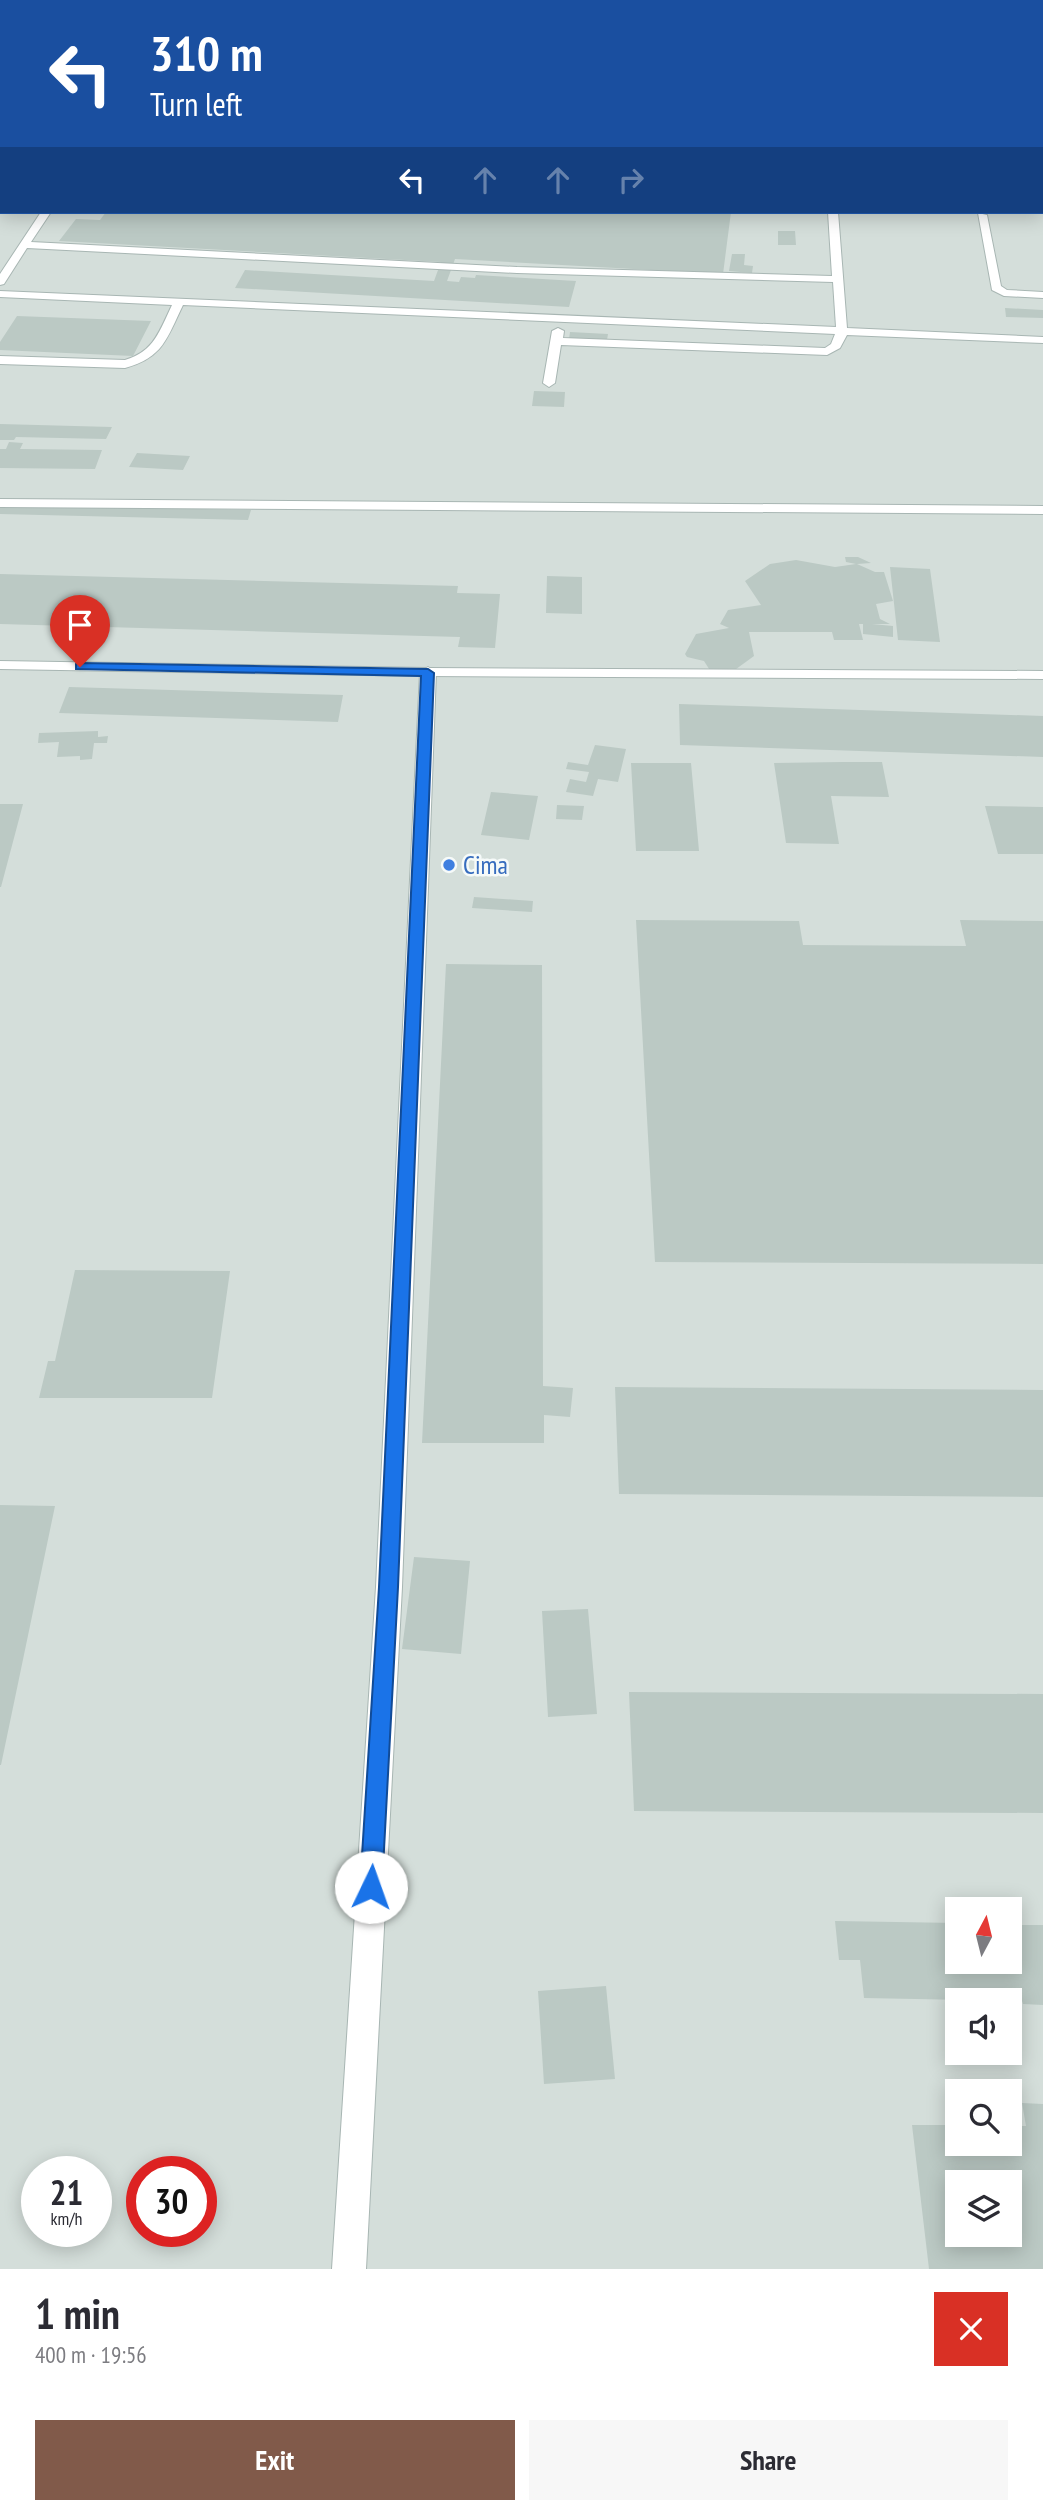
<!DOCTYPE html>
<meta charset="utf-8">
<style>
body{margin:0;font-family:"PT Sans Narrow",sans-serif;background:#f7f7f7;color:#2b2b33;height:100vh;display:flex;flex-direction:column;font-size:26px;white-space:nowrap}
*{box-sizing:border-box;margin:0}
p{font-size:23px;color:#7c7c81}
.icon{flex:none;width:38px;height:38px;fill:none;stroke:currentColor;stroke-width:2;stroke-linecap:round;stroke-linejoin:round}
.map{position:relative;height:2269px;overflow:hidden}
.side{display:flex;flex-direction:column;background:#fff;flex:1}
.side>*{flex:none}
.guide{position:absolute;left:0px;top:0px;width:1043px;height:214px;box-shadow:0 4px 18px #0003;background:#1a4fa0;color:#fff;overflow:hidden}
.needle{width:46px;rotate:7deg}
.fabs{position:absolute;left:945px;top:1897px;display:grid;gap:14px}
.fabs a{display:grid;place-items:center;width:77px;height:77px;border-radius:0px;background:#fff;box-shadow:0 4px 18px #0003;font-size:35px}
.speed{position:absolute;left:21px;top:2156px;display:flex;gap:14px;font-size:35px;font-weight:700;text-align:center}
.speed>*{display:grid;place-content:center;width:91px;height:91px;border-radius:50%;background:#fff;box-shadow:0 4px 18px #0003;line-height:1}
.speed small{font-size:18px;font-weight:400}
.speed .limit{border:10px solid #d22;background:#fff;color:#111}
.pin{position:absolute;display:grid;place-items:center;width:60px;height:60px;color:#fff;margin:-72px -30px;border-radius:50% 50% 50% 0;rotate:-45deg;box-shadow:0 0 7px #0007}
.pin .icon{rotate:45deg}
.me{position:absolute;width:77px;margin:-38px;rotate:3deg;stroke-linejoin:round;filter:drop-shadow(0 0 5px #0008)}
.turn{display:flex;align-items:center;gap:24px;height:147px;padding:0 35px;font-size:32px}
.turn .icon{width:91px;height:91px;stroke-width:2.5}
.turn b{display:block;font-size:49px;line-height:60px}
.lanes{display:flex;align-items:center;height:66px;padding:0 35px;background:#0003;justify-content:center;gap:35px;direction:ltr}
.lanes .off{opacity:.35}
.round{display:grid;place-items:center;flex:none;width:74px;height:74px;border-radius:0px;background:#f7f7f7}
.headline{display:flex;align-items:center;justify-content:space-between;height:119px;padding:0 35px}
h1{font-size:42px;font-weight:700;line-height:52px}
.action{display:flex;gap:14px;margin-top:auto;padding:14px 35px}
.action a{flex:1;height:80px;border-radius:0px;background:#815a4a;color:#fff;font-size:28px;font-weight:700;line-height:80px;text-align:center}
.action a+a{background:#f7f7f7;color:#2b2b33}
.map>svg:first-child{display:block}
.built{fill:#d4deda;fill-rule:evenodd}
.building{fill:#bbc9c4;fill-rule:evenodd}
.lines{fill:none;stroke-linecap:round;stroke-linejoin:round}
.service-casing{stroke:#a8b6b3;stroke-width:2}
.minor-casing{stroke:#a8b6b3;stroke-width:2}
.service{fill:#fff;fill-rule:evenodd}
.minor{fill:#fff;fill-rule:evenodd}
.route{fill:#1a73e8;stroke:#114b97;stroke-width:2}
.shop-dot{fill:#3f7fe0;stroke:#f6faf9;stroke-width:2.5}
.labels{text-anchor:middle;stroke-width:5;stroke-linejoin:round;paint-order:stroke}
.shop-label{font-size:26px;fill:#366cbe;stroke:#f6faf9;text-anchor:start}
</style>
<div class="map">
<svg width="1043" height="2269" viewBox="0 0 1043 2269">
<rect width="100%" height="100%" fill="#e6eeeb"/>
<path class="built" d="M 0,0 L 1043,0 L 1043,2269 L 0,2269 ZM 2,2 L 1041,2 L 1041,212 L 2,212 ZM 957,1909 L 1010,1909 L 1010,1962 L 957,1962 ZM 957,2000 L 1010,2000 L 1010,2053 L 957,2053 ZM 957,2091 L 1010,2091 L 1010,2144 L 957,2144 ZM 37,2172 L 96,2172 L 96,2231 L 37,2231 ZM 142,2172 L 201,2172 L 201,2231 L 142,2231 ZM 957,2182 L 1010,2182 L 1010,2235 L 957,2235 Z"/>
<path class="building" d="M 106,212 L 731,212 L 723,274 L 455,259 L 447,281 L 459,282 L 461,277 L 475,278 L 476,275 L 576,281 L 569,307 L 235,288 L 245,270 L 434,281 L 441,262 L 59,241 L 76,219 L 100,220 Z
M 778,231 L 795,231 L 796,245 L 778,245 Z
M 732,254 L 745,254 L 744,265 L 753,266 L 752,273 L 729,271 Z
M 1005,308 L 1043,310 L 1043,318 L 1006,317 Z
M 17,316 L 151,321 L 133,356 L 0,350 L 0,342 Z
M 570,332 L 608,334 L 607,340 L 569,339 Z
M 534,391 L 565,392 L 564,407 L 532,406 Z
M 0,424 L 112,427 L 106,439 L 16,437 L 14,440 L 0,440 Z
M 9,442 L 23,443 L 20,449 L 102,450 L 95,469 L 0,468 L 0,449 L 6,449 Z
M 137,453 L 190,456 L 183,470 L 129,467 Z
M 0,505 L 251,510 L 248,520 L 0,514 Z
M 845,557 L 858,557 L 871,563 L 857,564 L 875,572 L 884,572 L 893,601 L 876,604 L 880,619 L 890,624 L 872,624 L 893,626 L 893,637 L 863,634 L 863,624 L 859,624 L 863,640 L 834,640 L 832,632 L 749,632 L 754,656 L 732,672 L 711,672 L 704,661 L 687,657 L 685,654 L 696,634 L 729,628 L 720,624 L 728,610 L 761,605 L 745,581 L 770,564 L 796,560 L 835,567 L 856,564 L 846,562 Z
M 890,567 L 930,569 L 940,642 L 898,640 Z
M 0,574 L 458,586 L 457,593 L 500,594 L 495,648 L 458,647 L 460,637 L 0,624 Z
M 547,576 L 582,577 L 582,614 L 546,613 Z
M 69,687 L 343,695 L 338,722 L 59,713 Z
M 679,704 L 1043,716 L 1043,757 L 680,745 Z
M 98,731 L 98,737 L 108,736 L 107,743 L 94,743 L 92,759 L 80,760 L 80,756 L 57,757 L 59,742 L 38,743 L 39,733 Z
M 595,745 L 626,749 L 618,782 L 598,779 L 593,796 L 566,792 L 570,779 L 586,782 L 589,772 L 566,769 L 568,762 L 588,765 Z
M 842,762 L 882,762 L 889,797 L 831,796 L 839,844 L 786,843 L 774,763 Z
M 631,763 L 691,763 L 699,851 L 636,851 Z
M 491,792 L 538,796 L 529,840 L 481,835 Z
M 0,804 L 23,804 L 1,887 L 0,887 Z
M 557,805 L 584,806 L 582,820 L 556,819 Z
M 985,806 L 1043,807 L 1043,854 L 998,854 Z
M 474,897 L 533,901 L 532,912 L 472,908 Z
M 636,920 L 799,921 L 803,945 L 966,946 L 960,920 L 1043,921 L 1043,1264 L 655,1262 Z
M 446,964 L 542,965 L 543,1386 L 573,1388 L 570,1417 L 544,1415 L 544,1443 L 422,1443 Z
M 75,1270 L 230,1271 L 212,1398 L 39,1398 L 48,1361 L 55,1361 Z
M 615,1387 L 1043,1390 L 1043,1497 L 619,1494 Z
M 0,1505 L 55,1506 L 1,1765 L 0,1765 Z
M 414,1557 L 470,1561 L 461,1654 L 402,1649 Z
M 588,1609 L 597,1714 L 548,1717 L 542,1611 Z
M 629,1692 L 1043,1694 L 1043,1813 L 634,1811 Z
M 835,1921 L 957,1923 L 957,1962 L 1010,1962 L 1010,1925 L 1043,1925 L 1043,2005 L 1023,2004 L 1022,2001 L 864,1998 L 860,1960 L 839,1960 Z
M 606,1986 L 615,2079 L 544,2084 L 538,1991 Z
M 1022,2103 L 1043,2104 L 1043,2269 L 929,2269 L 912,2125 L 957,2125 L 957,2144 L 1010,2144 L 1010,2126 L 1026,2126 ZM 957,2182 L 1010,2182 L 1010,2235 L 957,2235 Z"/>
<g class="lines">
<defs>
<path id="service" d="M 29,0 L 38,0 L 28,2 Z
M 183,0 L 191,0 L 182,2 Z
M 814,0 L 822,0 L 822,2 L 814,2 Z
M 0,36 L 2,36 L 0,43 Z
M 1041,89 L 1043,89 L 1043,95 L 1041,95 Z
M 1041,143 L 1043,143 L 1043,149 L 1041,149 Z
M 41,212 L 51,212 L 31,242 L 517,267 L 832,276 L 828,212 L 838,212 L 847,328 L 1043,337 L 1043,343 L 847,335 L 840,348 L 827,355 L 561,345 L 555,383 L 549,387 L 543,383 L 552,331 L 558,328 L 564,331 L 563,338 L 825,348 L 831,344 L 835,334 L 183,305 C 167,338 163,358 125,368 L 0,364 L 0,356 L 125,360 C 154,352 160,330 172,305 L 0,297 L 0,291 L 836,327 L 833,282 L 517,273 L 27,248 L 4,284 L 0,285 L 0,274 Z
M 978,213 L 987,215 L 1001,286 L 1007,290 L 1043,292 L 1043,298 L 1004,296 L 992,290 Z
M 0,499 L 1043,506 L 1043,514 L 0,507 Z
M 0,661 L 428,668 L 1043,671 L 1043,679 L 428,676 L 0,669 Z"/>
<path id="minor" d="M 428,667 L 436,672 L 402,1587 L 366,2269 L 332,2269 L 376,1587 L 420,672 Z"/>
</defs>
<use href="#service" class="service-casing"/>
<use href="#minor" class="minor-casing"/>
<use href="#service" class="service"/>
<use href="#minor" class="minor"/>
</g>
<path class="route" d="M 80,663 L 428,669 L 434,673 L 398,1587 L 382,1887 L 379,1895 L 371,1898 L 363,1895 L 360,1887 L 379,1587 L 421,676 L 76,669 L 76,664 Z"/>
<circle class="shop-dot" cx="449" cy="865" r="7"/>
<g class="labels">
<g class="shop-label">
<text x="463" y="874">Cima</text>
</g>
</g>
</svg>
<div class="fabs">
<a><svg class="needle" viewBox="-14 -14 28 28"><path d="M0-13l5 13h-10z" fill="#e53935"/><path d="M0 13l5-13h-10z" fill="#7c7c81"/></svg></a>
<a><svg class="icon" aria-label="sound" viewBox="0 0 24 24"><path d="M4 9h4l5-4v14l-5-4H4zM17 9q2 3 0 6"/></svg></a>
<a><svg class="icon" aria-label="search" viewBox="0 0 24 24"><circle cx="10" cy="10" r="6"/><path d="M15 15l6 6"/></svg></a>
<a><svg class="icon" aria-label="layers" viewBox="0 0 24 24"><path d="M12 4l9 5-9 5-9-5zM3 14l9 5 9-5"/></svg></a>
</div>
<div class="speed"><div>21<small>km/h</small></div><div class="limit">30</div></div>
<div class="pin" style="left:80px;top:667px;background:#d93025"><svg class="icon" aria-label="arrive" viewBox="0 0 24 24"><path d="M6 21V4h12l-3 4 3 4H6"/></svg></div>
<svg class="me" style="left:371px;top:1887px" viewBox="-20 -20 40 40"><circle r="19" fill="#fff"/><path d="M0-13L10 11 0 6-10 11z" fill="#1a73e8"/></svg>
<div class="guide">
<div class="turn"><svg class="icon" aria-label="left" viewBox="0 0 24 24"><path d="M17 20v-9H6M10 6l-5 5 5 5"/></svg><div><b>310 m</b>Turn left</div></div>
<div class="lanes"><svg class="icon" aria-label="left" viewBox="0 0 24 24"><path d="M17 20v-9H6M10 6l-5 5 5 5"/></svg><svg class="icon off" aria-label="ahead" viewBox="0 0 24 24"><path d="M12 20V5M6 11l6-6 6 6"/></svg><svg class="icon off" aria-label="ahead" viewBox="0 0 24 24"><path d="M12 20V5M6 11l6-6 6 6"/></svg><svg class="icon off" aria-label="right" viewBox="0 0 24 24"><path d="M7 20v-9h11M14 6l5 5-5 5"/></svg></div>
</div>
</div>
<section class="side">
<div class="headline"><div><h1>1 min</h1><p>400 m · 19:56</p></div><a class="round" style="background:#d93025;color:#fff"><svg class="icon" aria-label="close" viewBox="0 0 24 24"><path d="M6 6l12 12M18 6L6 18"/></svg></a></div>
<div class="action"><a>Exit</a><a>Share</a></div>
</section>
